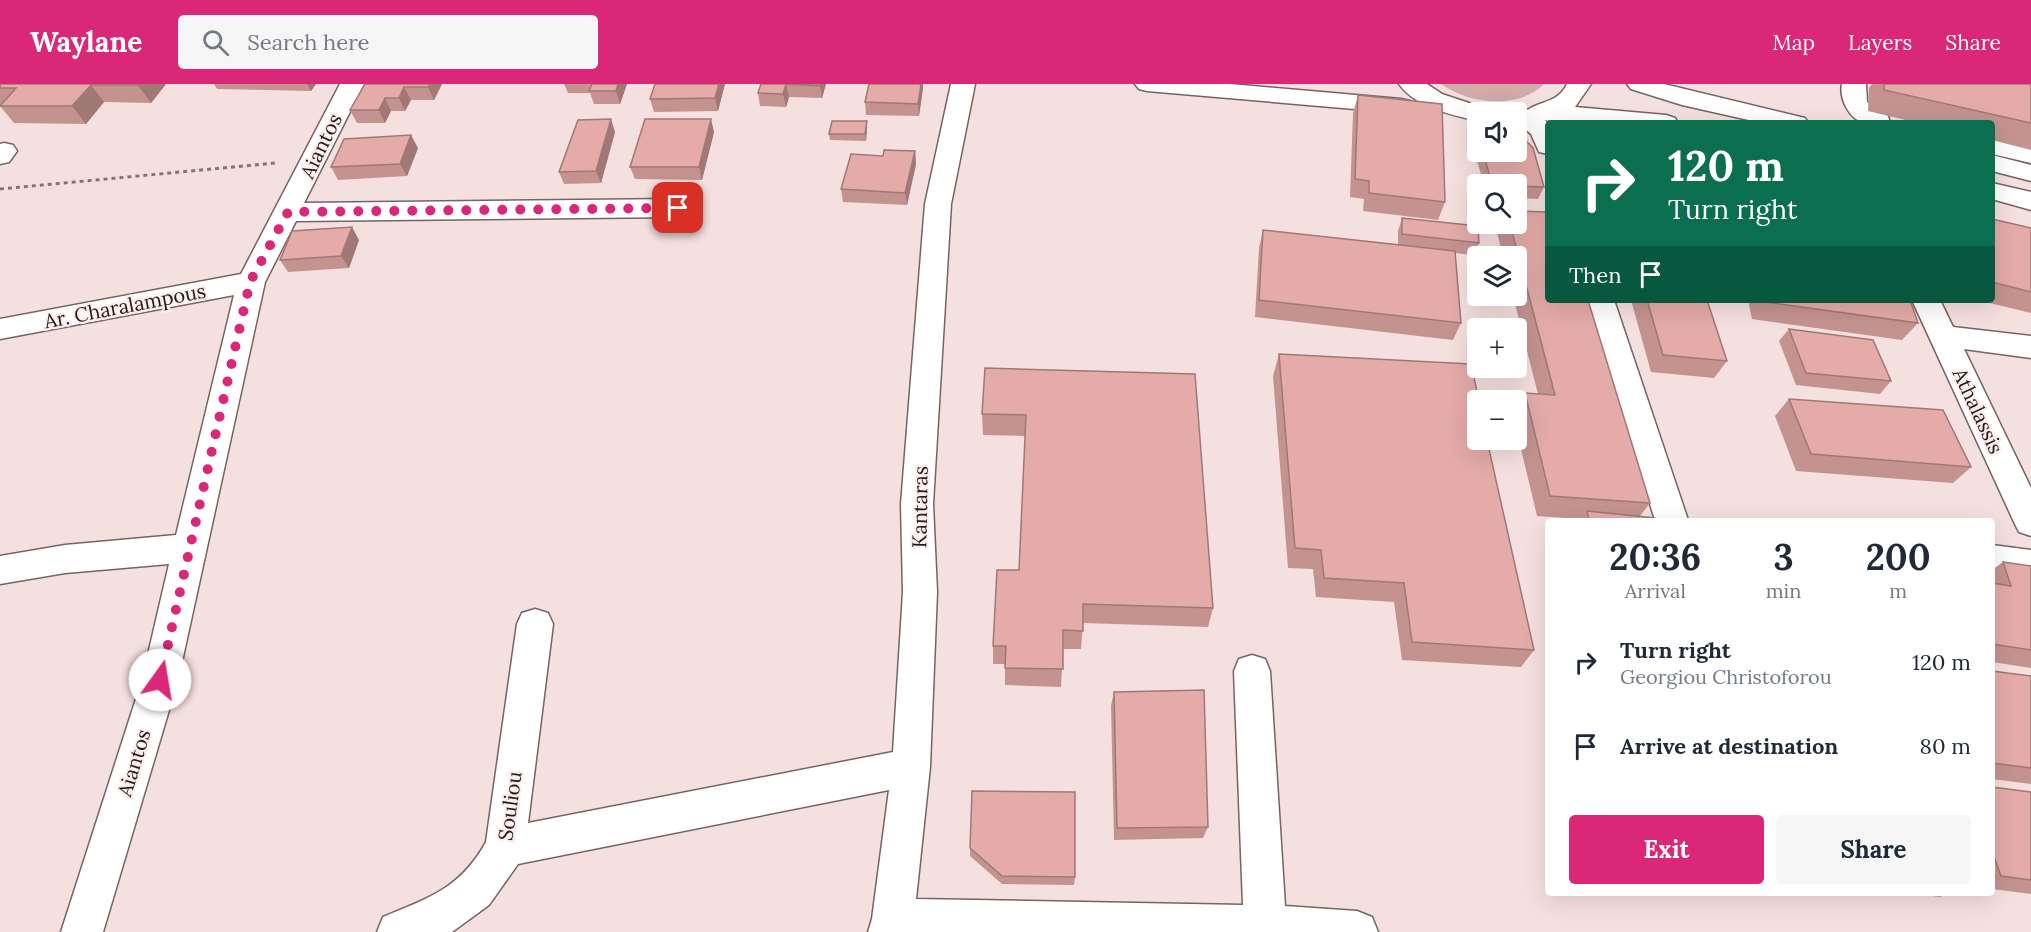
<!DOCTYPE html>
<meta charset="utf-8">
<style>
body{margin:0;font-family:Lora,serif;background:#f6f6f7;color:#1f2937;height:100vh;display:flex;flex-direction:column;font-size:22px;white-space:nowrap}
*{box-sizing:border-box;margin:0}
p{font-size:20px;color:#747a83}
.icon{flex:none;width:33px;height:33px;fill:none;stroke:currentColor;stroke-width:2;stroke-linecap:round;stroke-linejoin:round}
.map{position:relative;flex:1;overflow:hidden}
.details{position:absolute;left:1545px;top:434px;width:450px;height:378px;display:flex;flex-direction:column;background:#fff;border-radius:6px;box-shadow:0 6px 24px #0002}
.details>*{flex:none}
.banner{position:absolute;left:1545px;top:36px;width:450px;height:183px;border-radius:6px;box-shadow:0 6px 24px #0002;background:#0b6e4f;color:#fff;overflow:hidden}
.tools{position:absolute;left:1467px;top:18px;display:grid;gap:12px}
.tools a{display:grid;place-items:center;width:60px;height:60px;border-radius:6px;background:#fff;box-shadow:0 6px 24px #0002;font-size:30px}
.pin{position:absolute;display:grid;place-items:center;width:51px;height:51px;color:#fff;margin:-26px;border-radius:12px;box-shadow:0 3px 9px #0006}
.me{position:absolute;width:66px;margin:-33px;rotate:13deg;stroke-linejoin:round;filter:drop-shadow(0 0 4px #0008)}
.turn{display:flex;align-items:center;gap:21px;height:126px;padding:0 24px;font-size:27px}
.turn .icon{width:78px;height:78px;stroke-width:2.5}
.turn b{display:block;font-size:42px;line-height:51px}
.then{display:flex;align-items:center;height:57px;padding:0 24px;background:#0003;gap:12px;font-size:22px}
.eta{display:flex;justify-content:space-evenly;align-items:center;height:102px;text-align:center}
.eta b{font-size:36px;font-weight:800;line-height:42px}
.action{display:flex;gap:12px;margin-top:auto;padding:12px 24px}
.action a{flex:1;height:69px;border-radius:6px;background:#db2777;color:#fff;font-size:24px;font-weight:800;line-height:69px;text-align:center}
.action a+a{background:#f6f6f7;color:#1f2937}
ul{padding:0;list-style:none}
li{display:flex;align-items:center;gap:18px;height:84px;padding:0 24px}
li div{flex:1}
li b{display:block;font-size:22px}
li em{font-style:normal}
header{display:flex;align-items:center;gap:36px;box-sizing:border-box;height:84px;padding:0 30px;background:#db2777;color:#fff}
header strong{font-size:28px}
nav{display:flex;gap:33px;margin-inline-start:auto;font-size:21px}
.search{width:420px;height:54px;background:#f6f6f7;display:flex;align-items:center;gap:15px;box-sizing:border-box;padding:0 21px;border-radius:6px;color:#747a83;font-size:22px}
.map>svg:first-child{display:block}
.green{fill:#d0adab}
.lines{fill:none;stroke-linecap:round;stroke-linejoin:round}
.minor-casing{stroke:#756463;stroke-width:3}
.major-casing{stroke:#756463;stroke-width:3}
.path{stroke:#817574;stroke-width:3;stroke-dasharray:4 4;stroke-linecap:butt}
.minor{fill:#fff;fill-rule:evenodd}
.major{fill:#fff;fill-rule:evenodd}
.wall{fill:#c49390}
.shaded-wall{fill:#a07876}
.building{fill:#e4aba8;stroke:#a07876;stroke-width:1.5}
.route{stroke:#db2777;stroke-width:10;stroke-dasharray:0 18}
.labels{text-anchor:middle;stroke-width:4.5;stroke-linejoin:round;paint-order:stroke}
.street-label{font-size:20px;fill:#221b1a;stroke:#feeeed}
</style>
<header>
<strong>Waylane</strong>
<div class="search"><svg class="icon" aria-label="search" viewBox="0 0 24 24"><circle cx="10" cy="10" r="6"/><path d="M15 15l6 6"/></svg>Search here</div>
<nav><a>Map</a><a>Layers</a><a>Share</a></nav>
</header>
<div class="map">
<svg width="2031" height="848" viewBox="0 0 2031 848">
<rect width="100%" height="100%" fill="#f4e0df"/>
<path class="green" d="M 1441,0 L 1544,0 C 1518,26 1469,20 1441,0 Z"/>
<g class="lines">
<defs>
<path id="minor" d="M 340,0 L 364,0 L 304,119 L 678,115 L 687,118 L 691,124 L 687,130 L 678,133 L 296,137 L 265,198 L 178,596 L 103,848 L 61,848 L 142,596 L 169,480 L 65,489 L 0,500 L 0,472 L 65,461 L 176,451 L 234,211 L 0,255 L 0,235 L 241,190 Z
M 951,0 L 975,0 L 951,120 L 933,420 L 937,508 L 930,683 L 916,815 L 1243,821 L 1234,587 L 1239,575 L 1252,571 L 1265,575 L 1270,587 L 1285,822 L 1357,827 L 1372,833 L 1378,848 L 868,848 L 872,835 L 889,706 L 518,780 L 489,821 L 452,848 L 377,848 L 383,833 C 428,814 460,805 486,758 L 517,540 L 522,529 L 535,525 L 548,529 L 553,540 L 528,739 L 893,668 L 903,508 L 901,420 L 925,120 Z
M 1135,0 L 1230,0 L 1401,15 L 1410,17 L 1413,22 L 1410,27 L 1401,29 L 1147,7 L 1139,5 Z
M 1842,0 L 1866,0 L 1867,18 L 1888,32 L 1890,39 C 1882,39 1873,40 1865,39 C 1849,36 1839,14 1842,0 Z
M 1525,25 L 1534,27 L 1548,39 L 1548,70 L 1539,68 L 1531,50 L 1516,37 L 1515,28 Z
M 1992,54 L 2031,63 L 2031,79 L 1992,70 Z
M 4,59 L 13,61 L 17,67 L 9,78 L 0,80 L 0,60 Z
M 1586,216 L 1614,216 L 1688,436 L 1655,436 Z
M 1912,216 L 1940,216 L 1953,243 L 2031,252 L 2031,274 L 1964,265 L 2031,404 L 2031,452 L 2019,448 L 2014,438 Z
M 1992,461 L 2031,466 L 2031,494 L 1992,489 Z"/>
<path id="major" d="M 1399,0 L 1427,0 L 1442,10 L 1487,25 L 1489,28 L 1478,28 L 1478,37 C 1452,31 1415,23 1399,0 Z
M 1567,0 L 1591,0 L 1575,23 L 1666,31 L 1675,34 L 1678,39 L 1526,36 L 1523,31 C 1533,16 1557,22 1567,0 Z
M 1627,0 L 1664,0 L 1805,34 L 1808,39 L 1762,39 L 1682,21 L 1631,5 Z
M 1992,71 L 2031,81 L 2031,97 L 1992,87 Z
M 1992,99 L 2031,108 L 2031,126 L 1992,115 Z"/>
</defs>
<use href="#minor" class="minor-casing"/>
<use href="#major" class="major-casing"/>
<path class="path" d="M 0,105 L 276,79"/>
<use href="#minor" class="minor"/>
<use href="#major" class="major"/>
</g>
<path class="wall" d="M 0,0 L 166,0 L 151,19 L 104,18 L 86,40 L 14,39 L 0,22 Z
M 214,0 L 316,0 L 311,7 L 217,5 Z
M 365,0 L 442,0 L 434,16 L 411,16 L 405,27 L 391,27 L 385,39 L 357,39 L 350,26 Z
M 564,0 L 627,0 L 620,20 L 594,20 L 590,9 L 568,9 Z
M 725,0 L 718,27 L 654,28 L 650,15 Z
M 761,0 L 826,0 L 822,14 L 789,13 L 786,23 L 760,22 L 758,9 Z
M 869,0 L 923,0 L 923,4 L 919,32 L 866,31 L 865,18 Z
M 1872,0 L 2031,0 L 2031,66 L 1992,56 L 1992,39 L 1918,39 L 1868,27 L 1869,4 Z
M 1358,11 L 1445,118 L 1438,136 L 1363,127 L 1364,115 L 1350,113 L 1353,29 Z
M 1478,39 L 1478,55 L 1474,47 Z
M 867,44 L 866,57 L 830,56 L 829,50 Z
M 615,48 L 601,99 L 564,100 L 559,88 Z
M 714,48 L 702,96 L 635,95 L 630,83 Z
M 418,64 L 407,92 L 338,96 L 331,83 Z
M 915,67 L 916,80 L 907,121 L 843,118 L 841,105 L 883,72 Z
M 1481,68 L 1516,68 L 1544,103 L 1538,115 L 1516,114 L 1516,100 L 1484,100 L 1477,77 Z
M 1402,134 L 1479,159 L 1473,171 L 1455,169 L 1461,239 L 1453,256 L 1255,233 L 1259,164 L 1263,146 L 1398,161 L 1398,147 Z
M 1992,135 L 2031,144 L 2031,229 L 1977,216 L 1992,216 Z
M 1500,140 L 1516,140 L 1650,419 L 1640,432 L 1656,436 L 1580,436 L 1581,435 L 1537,432 L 1516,344 L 1516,324 L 1525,309 L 1538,310 L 1513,212 L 1516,212 L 1516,172 L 1503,172 L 1497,148 Z
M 359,156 L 349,184 L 288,188 L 280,176 Z
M 1631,216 L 1707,216 L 1727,277 L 1714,294 L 1651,288 Z
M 1748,216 L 1910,216 L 1918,239 L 1902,256 L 1752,235 Z
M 1789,245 L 1891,297 L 1880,310 L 1796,301 L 1779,257 Z
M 1279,270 L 1534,566 L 1521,583 L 1402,576 L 1394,518 L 1316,513 L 1313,485 L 1288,484 L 1273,292 Z
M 985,284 L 1213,524 L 1208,543 L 1083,539 L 1081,565 L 1063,565 L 1061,603 L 1005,601 L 1005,580 L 993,580 L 993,562 L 1019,486 L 1025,352 L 983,351 L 982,330 Z
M 1789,315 L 1971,383 L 1953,399 L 1796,387 L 1775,332 Z
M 2003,478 L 2031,482 L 2031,584 L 1992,578 L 1992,486 Z
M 1992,587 L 2031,592 L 2031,700 L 1992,695 Z
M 1114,608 L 1208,743 L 1203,754 L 1114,756 L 1111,622 Z
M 1992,703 L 2031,708 L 2031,810 L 1992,805 Z
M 970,764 L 1075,793 L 1074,801 L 1002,800 L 970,772 Z
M 1902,808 L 1950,808 L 1940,813 Z"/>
<path class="shaded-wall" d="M 139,0 L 166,0 L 151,19 L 138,1 Z
M 307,0 L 316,0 L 311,7 Z
M 430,0 L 442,0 L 434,16 L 428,3 Z
M 618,0 L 627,0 L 620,20 L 616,7 Z
M 719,0 L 725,0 L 718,27 L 715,14 Z
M 786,0 L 789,13 L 786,23 L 783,10 Z
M 820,0 L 826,0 L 822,14 L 820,2 Z
M 921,0 L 923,0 L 923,4 L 919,32 L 918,20 Z
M 91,1 L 104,18 L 86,40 L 72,22 Z
M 404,3 L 411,16 L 405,27 L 399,14 Z
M 385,14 L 391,27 L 385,39 L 379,26 Z
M 611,35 L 615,48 L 601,99 L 596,87 Z
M 711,35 L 714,48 L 702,96 L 699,83 Z
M 867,37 L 867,44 L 866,57 L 865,50 Z
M 411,51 L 418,64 L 407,92 L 400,80 Z
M 915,67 L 916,80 L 907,121 L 905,109 Z
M 352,143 L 359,156 L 349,184 L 341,172 Z"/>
<path class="building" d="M 0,0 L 139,0 L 138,1 L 91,1 L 72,22 L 0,22 L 16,4 L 0,4 Z
M 365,0 L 430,0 L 428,3 L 404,3 L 399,14 L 385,14 L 379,26 L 350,26 Z
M 592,0 L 618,0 L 616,7 L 589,7 Z
M 655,0 L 719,0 L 715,14 L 650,15 Z
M 761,0 L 820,0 L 820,2 L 786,0 L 783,10 L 758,9 Z
M 869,0 L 921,0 L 918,20 L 865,18 Z
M 1884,0 L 2031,0 L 2031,39 L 1884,6 Z
M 1358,11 L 1442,20 L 1445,118 L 1369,109 L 1369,97 L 1355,95 Z
M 611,35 L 596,87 L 559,88 L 578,36 Z
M 645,35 L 711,35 L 699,83 L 630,83 Z
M 832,37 L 867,37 L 865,50 L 829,50 Z
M 1516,46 L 1533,64 L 1544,103 L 1516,102 L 1516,100 L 1492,100 L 1483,68 L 1516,68 Z
M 411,51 L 400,80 L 331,83 L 344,55 Z
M 884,66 L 915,67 L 905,109 L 841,105 L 851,70 L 883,72 Z
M 1516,127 L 1548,128 L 1548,216 L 1588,216 L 1650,419 L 1550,412 L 1525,309 L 1555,311 L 1510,140 L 1516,140 Z
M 1402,134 L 1478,142 L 1479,159 L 1402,150 Z
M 1992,135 L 2031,144 L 2031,208 L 1992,198 Z
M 352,143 L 341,172 L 280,176 L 292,147 Z
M 1263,146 L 1455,167 L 1461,239 L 1259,216 Z
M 1647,216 L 1707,216 L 1727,277 L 1663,271 Z
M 1765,216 L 1910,216 L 1918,239 L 1765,218 Z
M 1789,245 L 1873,256 L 1891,297 L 1806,289 Z
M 1279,270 L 1471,280 L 1479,316 L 1478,316 L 1478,356 L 1487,356 L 1534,566 L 1412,558 L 1404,499 L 1324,494 L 1321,466 L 1295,464 Z
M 985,284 L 1195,290 L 1213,524 L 1083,520 L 1083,547 L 1063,546 L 1063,585 L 1005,584 L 1006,562 L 993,562 L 997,486 L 1019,486 L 1026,331 L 982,330 Z
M 1789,315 L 1943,326 L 1971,383 L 1811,370 Z
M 1587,427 L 1655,434 L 1656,436 L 1589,436 Z
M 2003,478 L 2031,482 L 2031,566 L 1992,560 L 1992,499 L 2011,502 Z
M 1992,587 L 2031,592 L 2031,684 L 1992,679 Z
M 1204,606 L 1208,743 L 1117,744 L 1114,608 Z
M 1992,703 L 2031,708 L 2031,796 L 2001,792 L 1992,767 Z
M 972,707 L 1075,708 L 1075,793 L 1002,792 L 970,764 Z"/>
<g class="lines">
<path class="route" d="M 160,596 L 250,198 L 288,128 L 678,124"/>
</g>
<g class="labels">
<g class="street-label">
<text transform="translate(321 62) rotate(-64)" y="7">Aiantos</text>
<text transform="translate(125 222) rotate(-11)" y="7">Ar. Charalampous</text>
<text transform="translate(1978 327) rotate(65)" y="7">Athalassis</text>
<text transform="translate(920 423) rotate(-89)" y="7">Kantaras</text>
<text transform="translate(134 679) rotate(-73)" y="7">Aiantos</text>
<text transform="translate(510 722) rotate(-82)" y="7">Souliou</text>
</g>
</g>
</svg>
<div class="tools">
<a><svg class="icon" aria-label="sound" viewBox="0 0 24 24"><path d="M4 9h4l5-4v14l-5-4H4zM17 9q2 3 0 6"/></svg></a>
<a><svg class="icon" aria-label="search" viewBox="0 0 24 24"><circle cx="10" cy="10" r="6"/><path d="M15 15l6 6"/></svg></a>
<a><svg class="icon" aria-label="layers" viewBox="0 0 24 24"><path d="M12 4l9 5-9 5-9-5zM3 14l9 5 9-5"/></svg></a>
<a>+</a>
<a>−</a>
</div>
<div class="pin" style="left:678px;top:124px;background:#d93025"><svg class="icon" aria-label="arrive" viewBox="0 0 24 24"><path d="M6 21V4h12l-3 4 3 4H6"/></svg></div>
<svg class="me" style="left:160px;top:596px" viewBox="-20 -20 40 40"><circle r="19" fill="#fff"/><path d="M0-13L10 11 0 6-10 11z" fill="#db2777"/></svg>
<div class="banner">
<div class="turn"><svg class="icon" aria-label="right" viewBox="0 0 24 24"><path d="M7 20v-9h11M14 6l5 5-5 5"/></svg><div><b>120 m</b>Turn right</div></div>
<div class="then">Then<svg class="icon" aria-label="arrive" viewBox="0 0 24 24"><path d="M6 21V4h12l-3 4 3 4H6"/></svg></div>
</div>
<section class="details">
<div class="eta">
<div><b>20:36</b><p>Arrival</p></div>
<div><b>3</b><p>min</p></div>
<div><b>200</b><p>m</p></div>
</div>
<ul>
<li><svg class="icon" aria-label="right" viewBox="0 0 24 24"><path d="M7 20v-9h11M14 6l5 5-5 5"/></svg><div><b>Turn right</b><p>Georgiou Christoforou</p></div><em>120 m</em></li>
<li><svg class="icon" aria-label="arrive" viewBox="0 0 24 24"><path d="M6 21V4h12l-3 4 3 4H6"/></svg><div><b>Arrive at destination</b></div><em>80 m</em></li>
</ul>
<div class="action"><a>Exit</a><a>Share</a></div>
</section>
</div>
